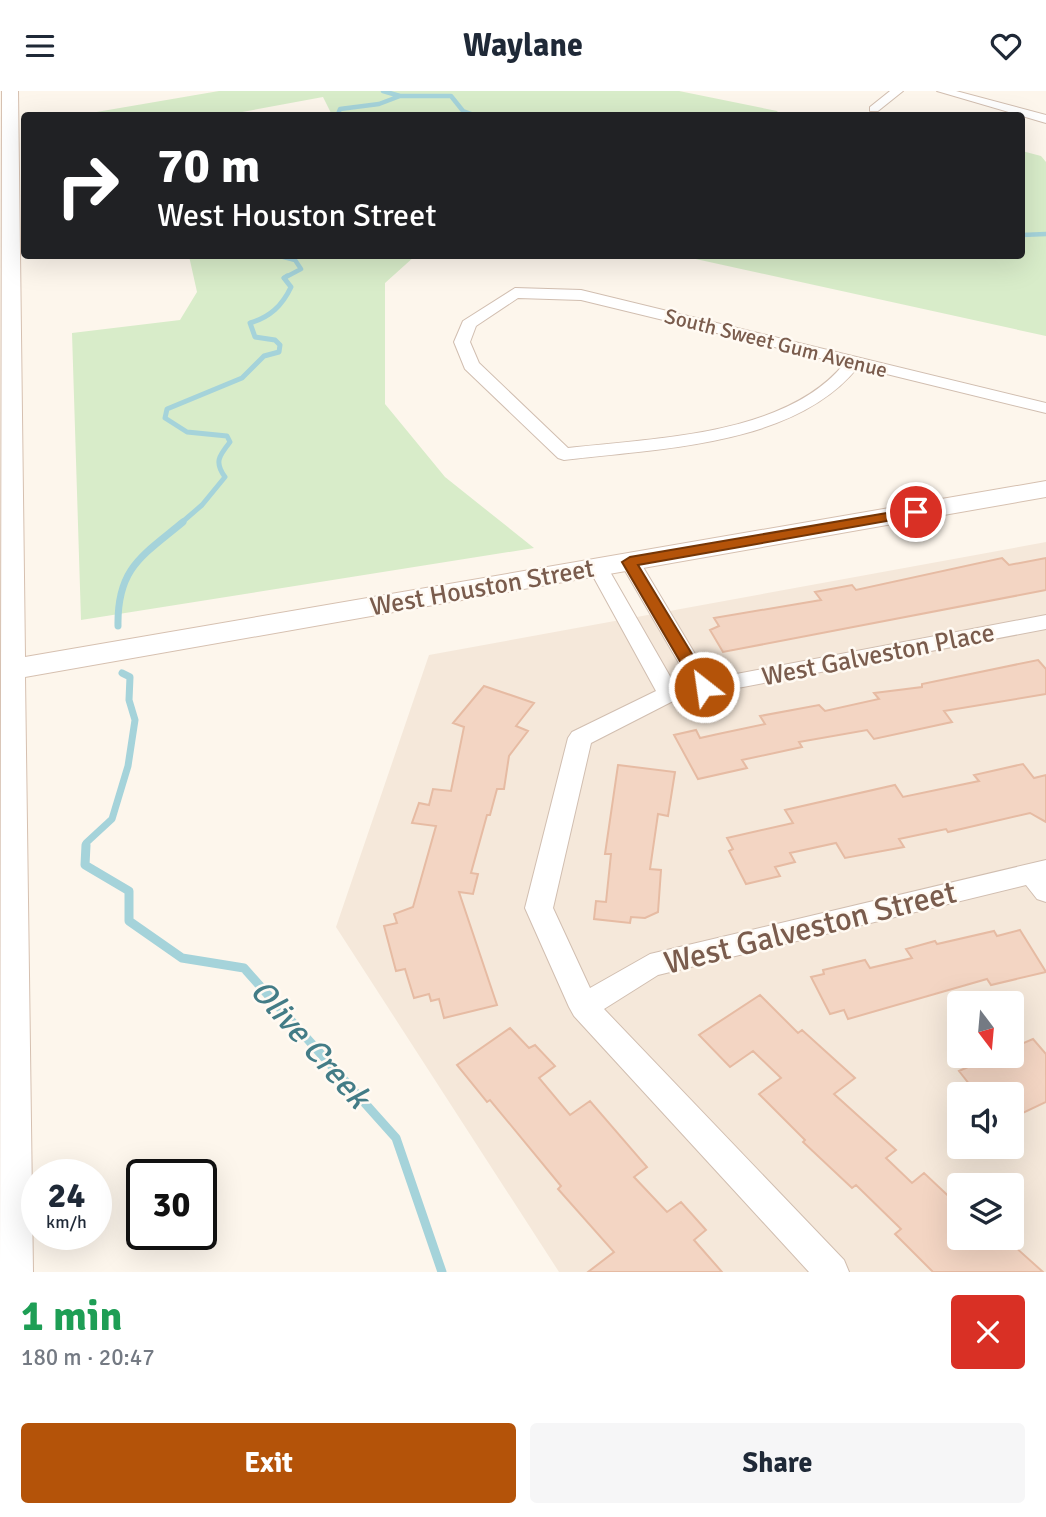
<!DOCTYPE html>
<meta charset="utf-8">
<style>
body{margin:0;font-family:Signika,sans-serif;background:#f6f6f7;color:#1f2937;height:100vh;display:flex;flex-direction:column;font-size:26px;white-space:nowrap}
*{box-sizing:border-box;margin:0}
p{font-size:23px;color:#747a83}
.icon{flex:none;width:38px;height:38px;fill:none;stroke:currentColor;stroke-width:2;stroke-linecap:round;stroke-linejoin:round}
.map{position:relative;height:1181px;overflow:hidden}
.side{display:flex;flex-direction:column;background:#fff;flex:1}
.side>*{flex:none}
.banner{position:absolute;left:21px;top:21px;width:1004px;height:147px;border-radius:7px;box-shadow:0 7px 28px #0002;background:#202124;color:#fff;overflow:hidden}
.needle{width:46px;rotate:164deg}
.buttons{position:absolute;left:947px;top:900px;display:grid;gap:14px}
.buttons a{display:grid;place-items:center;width:77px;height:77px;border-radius:7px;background:#fff;box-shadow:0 7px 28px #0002;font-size:35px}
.speed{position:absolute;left:21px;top:1068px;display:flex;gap:14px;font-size:35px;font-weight:700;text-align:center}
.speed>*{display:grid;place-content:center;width:91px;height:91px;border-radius:50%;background:#fff;box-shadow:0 7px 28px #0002;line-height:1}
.speed small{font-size:18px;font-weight:400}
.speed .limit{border:4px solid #111;border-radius:10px;background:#fff;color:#111}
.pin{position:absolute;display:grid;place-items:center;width:60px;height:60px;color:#fff;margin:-30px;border:4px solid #fff;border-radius:50%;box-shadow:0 2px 7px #0007}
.me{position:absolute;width:77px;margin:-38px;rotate:330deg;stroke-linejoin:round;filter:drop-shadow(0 0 5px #0008)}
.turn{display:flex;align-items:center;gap:24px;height:147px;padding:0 21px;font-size:32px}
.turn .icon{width:91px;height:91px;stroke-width:2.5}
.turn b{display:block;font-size:49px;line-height:60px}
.round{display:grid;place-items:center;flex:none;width:74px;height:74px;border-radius:7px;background:#f6f6f7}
.head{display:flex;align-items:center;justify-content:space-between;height:119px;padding:0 21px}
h1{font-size:42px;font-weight:700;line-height:52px;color:#1e9e55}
.action{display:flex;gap:14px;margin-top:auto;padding:14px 21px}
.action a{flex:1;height:80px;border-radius:7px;background:#b45309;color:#fff;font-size:28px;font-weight:700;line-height:80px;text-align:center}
.action a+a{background:#f6f6f7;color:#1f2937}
header{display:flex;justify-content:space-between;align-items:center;height:91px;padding:0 21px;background:#fff;font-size:32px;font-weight:700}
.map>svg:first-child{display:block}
.residential{fill:#f5e8da;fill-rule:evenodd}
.green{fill:#d8ecc9}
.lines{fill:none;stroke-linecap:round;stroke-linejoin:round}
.stream-far3{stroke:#a5d3da;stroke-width:4.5}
.stream-far2{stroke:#a5d3da;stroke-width:5}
.stream-far1{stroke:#a5d3da;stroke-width:7}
.stream{stroke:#a5d3da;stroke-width:9}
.building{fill:#f3d5c3;stroke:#e6bba3;stroke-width:2}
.street-casing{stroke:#d1beb0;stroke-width:2}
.secondary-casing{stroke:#d6c0b0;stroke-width:2}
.street{fill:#fff;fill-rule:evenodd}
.secondary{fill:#fff;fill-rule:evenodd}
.route{fill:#b45309;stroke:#753606;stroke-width:2}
.labels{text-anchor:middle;stroke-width:5;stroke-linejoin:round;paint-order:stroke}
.far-street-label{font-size:21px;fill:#7a5c4d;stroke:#fffaf3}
.street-label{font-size:26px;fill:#7a5c4d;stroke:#fffaf3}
.near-street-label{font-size:32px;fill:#7a5c4d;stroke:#fffaf3}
.near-water-label{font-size:33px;font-style:italic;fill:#437c86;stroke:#fffaf3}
</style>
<header><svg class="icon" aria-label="menu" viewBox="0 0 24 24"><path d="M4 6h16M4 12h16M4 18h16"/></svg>Waylane<svg class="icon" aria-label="heart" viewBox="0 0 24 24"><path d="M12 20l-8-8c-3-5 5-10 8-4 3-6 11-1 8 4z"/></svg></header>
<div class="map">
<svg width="1046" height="1181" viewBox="0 0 1046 1181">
<rect width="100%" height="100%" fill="#fdf6ec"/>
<path class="residential" d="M 1046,451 L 1046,1181 L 559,1181 L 336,836 L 429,564 ZM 959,912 L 1012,912 L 1012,964 L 959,964 ZM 959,1003 L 1012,1003 L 1012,1055 L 959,1055 ZM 959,1094 L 1012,1094 L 1012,1146 L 959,1146 Z"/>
<path class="green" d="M 219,0 L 679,0 L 777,20 L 780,24 L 332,24 L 323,6 L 226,24 L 79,24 Z
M 1022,60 L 1041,65 L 1046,71 L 1046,245 L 682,165 L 1022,164 Z
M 189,165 L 415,165 L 385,192 L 385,313 L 445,386 L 534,457 L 81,529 L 72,242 L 180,229 L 197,201 Z"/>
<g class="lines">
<path class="stream-far3" d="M 383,0 L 400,5 L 451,5 L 463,20 L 474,24
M 331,24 L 338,23 L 340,18 L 379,13 L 400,5
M 1022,144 L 1046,143
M 276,164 L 295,169 L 301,178 L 284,187"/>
<path class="stream-far2" d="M 180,433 L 202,414 L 225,386 C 214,371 219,365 230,351 L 227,345 L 187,341 L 165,327 L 167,318 L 242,287 L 264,265 L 279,261 L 280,254 L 275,249 L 255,246 L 250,232 C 270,226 282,215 291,196 L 284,187 L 287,185"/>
<path class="stream-far1" d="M 118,535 C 117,477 142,465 183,431
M 86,756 L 86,752 L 112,728 L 128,675 L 135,629 L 129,609 L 130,586 L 122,582"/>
<path class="stream" d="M 86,754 L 85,774 L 129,800 L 129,830 L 182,867 L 244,877 L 396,1047 L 442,1181"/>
</g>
<path class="building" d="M 1002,467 L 1009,474 L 1046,467 L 1046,499 L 723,561 L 710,539 L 719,535 L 714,527 L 821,509 L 815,501 L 852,494 L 856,499 Z
M 1038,569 L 1046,578 L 1046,603 L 944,620 L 952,631 L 874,648 L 867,639 L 799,651 L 802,656 L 742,669 L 747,677 L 698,688 L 674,644 L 696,639 L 700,647 L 718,643 L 765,633 L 760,625 L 819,614 L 825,620 L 879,608 L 874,602 L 922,596 L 922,593 Z
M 484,595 L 534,612 L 516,635 L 528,640 L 509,665 L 504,698 L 497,698 L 490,724 L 487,724 L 471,782 L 478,783 L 473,803 L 459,801 L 497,914 L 444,927 L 439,908 L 431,910 L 429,903 L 414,907 L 405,878 L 396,880 L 384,835 L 397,832 L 394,823 L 413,816 L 436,735 L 412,732 L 419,712 L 429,714 L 433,698 L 451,700 L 464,636 L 453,632 Z
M 1023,673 L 1034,687 L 1046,684 L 1046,731 L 1030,722 L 948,741 L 946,738 L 899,748 L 904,756 L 845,767 L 836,752 L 790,762 L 795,771 L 775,776 L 780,785 L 746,793 L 729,760 L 733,758 L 727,747 L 793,732 L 785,719 L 895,694 L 903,706 L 979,690 L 974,684 Z
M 618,674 L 675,681 L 668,725 L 658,723 L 650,778 L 661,779 L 658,821 L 645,827 L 631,826 L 630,832 L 594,828 L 596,810 L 606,811 L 611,763 L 605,763 Z
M 1020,839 L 1046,881 L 991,894 L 987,888 L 848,928 L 844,919 L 830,923 L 811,886 L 824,883 L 823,879 L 865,869 L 870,877 L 912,867 L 906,858 L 935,850 L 937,853 L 994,840 L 997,845 Z
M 760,904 L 798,942 L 802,939 L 855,987 L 834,1003 L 896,1059 L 886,1067 L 912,1092 L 924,1082 L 959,1115 L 959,1146 L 1004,1146 L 1043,1181 L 933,1181 L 895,1143 L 901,1138 L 856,1094 L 852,1097 L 803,1051 L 805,1049 L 759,1003 L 781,987 L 753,960 L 730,976 L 699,944 Z
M 510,937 L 529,957 L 535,954 L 555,975 L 539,987 L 570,1024 L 590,1010 L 647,1076 L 634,1086 L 667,1121 L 681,1111 L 706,1139 L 694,1149 L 722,1181 L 588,1181 L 614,1161 L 558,1098 L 561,1095 L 490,1009 L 487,1011 L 457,974 Z
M 1033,948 L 1046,963 L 1046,1011 L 1012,1027 L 1012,1003 L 977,1003 L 959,980 L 995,964 L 1012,964 L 1012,957 Z"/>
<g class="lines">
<defs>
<path id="street" d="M 890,0 L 903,0 L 878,20 L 870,20 L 870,16 Z
M 937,0 L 956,0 L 1046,24 L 1046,32 Z
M 515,197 L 581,199 L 1046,312 L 1046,322 L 858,276 C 794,356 658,357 564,369 L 558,367 L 465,278 L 454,251 L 463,230 ZM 518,207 L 581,209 L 844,273 C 785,345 655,347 568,357 L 479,272 L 470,251 L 476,235 Z
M 630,465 L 640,471 L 710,588 L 1046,524 L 1046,538 L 675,609 L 591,652 L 553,817 L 590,897 L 650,863 L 1046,769 L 1046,811 L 1037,808 L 1026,794 L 658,884 L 604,918 L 844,1169 L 849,1181 L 809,1181 L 574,925 L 569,916 L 525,817 L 568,647 L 572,641 L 656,600 L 588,476 L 591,472 L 605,472 L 675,594 L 690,591 L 620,471 Z"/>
<path id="secondary" d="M 2,0 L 18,0 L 25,566 L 1046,390 L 1046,406 L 25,586 L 33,1181 L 0,1181 Z"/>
</defs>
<use href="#street" class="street-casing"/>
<use href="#secondary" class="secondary-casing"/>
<use href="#street" class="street"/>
<use href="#secondary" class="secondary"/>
</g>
<path class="route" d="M 916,417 L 921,418 L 921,424 L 638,474 L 712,596 L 704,601 L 695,596 L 622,471 L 630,466 Z"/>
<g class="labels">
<g class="far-street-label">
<text transform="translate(776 252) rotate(14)" y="7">South Sweet Gum Avenue</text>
</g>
<g class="street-label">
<text transform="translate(482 496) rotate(-10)" y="9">West Houston Street</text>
<text transform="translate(878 563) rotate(-11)" y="9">West Galveston Place</text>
</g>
<g class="near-street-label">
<text transform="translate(810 836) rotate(-14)" y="11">West Galveston Street</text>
</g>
<g class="near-water-label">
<text transform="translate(311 952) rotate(48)" y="12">Olive Creek</text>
</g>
</g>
</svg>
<div class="buttons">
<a><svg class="needle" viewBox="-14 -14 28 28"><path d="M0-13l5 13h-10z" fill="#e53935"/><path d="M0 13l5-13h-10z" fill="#747a83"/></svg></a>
<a><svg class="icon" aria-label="sound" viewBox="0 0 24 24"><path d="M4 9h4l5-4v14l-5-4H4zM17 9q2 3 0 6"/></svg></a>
<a><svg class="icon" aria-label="layers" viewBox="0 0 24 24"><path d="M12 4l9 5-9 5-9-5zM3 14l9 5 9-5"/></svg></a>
</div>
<div class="speed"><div>24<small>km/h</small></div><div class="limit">30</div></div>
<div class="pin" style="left:916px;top:421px;background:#d93025"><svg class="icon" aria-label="arrive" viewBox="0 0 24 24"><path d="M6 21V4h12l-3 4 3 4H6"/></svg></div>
<svg class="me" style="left:704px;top:596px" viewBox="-20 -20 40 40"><circle r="17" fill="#b45309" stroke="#fff" stroke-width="3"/><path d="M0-11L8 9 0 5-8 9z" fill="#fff"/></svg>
<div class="banner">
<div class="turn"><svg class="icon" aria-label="right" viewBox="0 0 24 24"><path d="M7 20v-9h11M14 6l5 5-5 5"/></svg><div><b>70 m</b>West Houston Street</div></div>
</div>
</div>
<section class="side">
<div class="head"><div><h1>1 min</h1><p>180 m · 20:47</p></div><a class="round" style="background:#d93025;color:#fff"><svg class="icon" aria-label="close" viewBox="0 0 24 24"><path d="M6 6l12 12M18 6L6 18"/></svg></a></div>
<div class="action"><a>Exit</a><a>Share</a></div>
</section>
